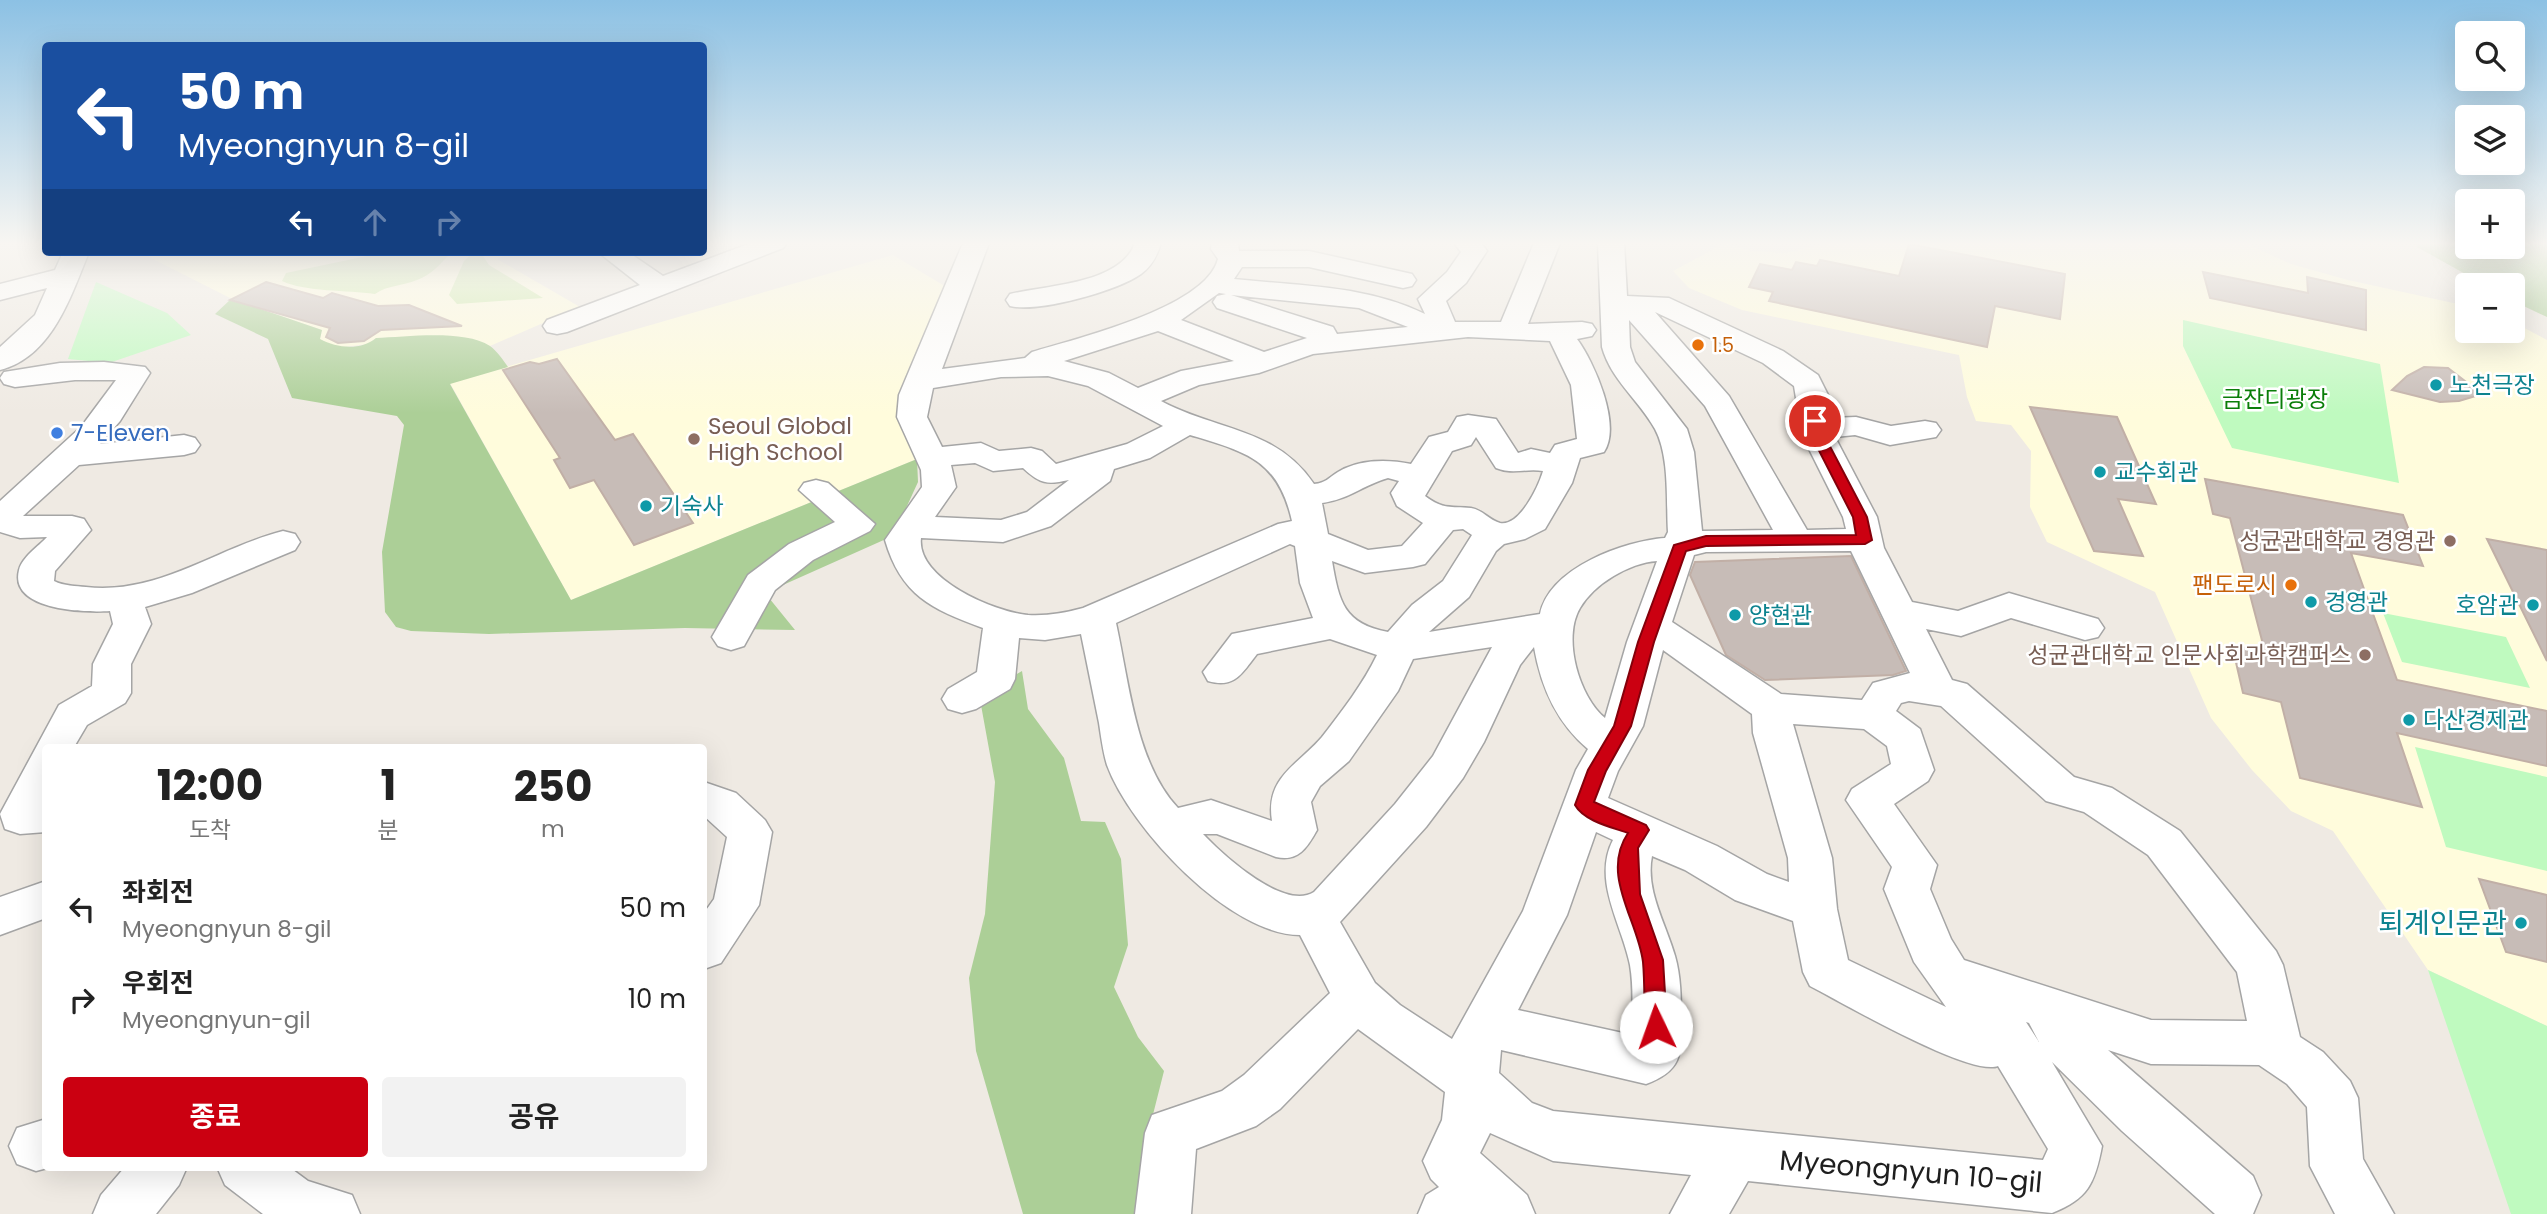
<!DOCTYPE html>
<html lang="ko">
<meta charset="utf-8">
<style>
body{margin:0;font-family:Poppins,"Noto Sans KR",sans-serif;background:#f2f2f2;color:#222;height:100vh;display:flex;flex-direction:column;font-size:26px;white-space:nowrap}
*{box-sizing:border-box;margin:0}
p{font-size:23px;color:#767676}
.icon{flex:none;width:38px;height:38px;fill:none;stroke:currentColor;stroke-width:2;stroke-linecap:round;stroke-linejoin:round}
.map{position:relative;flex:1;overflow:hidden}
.panel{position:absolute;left:42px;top:744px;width:665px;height:427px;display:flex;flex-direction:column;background:#fff;border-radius:7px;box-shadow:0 7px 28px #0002}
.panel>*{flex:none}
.hud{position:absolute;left:42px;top:42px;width:665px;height:214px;border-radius:7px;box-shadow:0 7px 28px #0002;background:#1a4fa0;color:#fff;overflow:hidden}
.fabs{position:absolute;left:2455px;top:21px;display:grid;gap:14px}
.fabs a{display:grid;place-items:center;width:70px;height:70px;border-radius:7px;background:#fff;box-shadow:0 7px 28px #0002;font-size:35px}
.pin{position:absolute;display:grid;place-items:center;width:60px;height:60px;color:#fff;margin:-30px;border:4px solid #fff;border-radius:50%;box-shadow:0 2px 7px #0007}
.me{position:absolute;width:77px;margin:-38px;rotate:357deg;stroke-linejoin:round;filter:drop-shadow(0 0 5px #0008)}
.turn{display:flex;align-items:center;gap:24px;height:147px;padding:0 21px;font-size:32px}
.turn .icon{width:91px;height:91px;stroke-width:2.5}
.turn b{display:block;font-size:49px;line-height:60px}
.lanes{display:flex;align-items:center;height:66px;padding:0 21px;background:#0003;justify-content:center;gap:35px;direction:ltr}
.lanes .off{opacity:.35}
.eta{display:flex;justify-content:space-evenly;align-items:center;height:119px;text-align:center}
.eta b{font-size:42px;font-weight:700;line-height:49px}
.button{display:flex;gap:14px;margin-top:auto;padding:14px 21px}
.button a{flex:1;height:80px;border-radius:7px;background:#cb0011;color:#fff;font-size:28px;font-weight:700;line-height:80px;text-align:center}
.button a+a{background:#f2f2f2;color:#222}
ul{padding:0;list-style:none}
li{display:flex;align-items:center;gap:21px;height:91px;padding:0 21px}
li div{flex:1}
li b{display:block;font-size:26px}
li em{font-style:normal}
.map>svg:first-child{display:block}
.education{fill:#fffcdc}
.grass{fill:#ceeaa8}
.forest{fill:#accf97}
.park{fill:#bffabf}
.building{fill:#c7bcb7;stroke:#c1afa6;stroke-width:2}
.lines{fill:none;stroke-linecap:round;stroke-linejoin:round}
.minor-casing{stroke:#a5a5a5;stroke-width:3}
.minor{fill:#fff;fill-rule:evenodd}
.route{fill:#cb0011;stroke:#84000b;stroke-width:2}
.food-dot{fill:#e8710a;stroke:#fff;stroke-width:2.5}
.culture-dot{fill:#0f9aa8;stroke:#fff;stroke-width:2.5}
.shop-dot{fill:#3f7fe0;stroke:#fff;stroke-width:2.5}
.education-dot{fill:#8d6e63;stroke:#fff;stroke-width:2.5}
.labels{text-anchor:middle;stroke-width:5;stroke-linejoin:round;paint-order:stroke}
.far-food-label{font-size:19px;fill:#c56008;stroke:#fff;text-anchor:start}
.culture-label{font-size:23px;fill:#0d838f;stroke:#fff;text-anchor:start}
.park-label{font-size:23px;fill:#0a7e09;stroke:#fff}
.education-label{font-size:23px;fill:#785e54;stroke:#fff;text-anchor:end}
.shop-label{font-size:23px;fill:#366cbe;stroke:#fff;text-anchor:start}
.food-label{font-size:23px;fill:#c56008;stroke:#fff;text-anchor:end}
.near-culture-label{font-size:28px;fill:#0d838f;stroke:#fff;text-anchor:end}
.near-street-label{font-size:28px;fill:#1e1e1e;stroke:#fff}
</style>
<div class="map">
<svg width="2547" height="1214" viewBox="0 0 2547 1214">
<rect width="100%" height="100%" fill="#efeae3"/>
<path class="education" d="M 1725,243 L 1752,251 L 1786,253 L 1828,243 L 2245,243 L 2291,264 L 2348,280 L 2467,306 L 2468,331 L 2513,331 L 2513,322 L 2547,340 L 2547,1026 L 2428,970 L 2333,831 L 2291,811 L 2252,770 L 2211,718 L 2155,592 L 2047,542 L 2030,507 L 2031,451 L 2011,425 L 1976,421 L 1967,397 L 1959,355 L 1742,310 L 1689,288 L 1673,271 Z
M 149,252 L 513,252 L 497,259 L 580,307 L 490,346 L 473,340 L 443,336 L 376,338 L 368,344 L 336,348 L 320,339 L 322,330 L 234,300 L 149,257 Z
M 893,255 L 948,288 L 917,459 L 571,600 L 450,383 Z"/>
<path class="grass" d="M 386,252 L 452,252 C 441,263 433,274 417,280 C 402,286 388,285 375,294 C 347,290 305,292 282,281 L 286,273 Z
M 474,252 L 487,252 L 483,256 L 489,265 L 543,298 L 457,304 L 449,295 L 464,261 Z"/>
<path class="forest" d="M 2416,243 L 2513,247 L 2513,243 L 2547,243 L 2547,317 L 2513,301 L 2513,285 L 2485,285 L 2417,247 Z
M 231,299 L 322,330 L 320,339 C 337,348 360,351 376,338 C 406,337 464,329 490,346 C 497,351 503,360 508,367 L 450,384 L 571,600 L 917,459 L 918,482 L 902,517 L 886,539 L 765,593 L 795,630 L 685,628 L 489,634 L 411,631 L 396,627 L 385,612 L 382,552 L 404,425 L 397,416 L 292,398 L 268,339 L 215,314 Z
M 1022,671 L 1028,709 L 1064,758 L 1081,821 L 1105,822 L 1121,859 L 1128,945 L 1114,987 L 1138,1037 L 1164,1071 L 1143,1154 L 1190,1214 L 1023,1214 L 976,1051 L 969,978 L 985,914 L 995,782 L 981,705 L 991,689 Z"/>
<path class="park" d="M 96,282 L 167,313 L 191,335 L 109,363 L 68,359 Z
M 2183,320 L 2380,364 L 2399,483 L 2232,448 L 2183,346 Z
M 2383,613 L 2506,637 L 2530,688 L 2402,662 Z
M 2415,747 L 2547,777 L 2547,871 L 2446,847 Z
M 2428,970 L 2547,1026 L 2547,1214 L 2511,1214 Z"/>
<path class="building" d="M 1909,244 L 2065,274 L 2060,319 L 1995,306 L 1987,347 L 1769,301 L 1773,292 L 1749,287 L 1760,264 L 1792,270 L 1796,262 L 1817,266 L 1820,260 L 1899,276 Z
M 2203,272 L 2308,293 L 2307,277 L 2366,290 L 2366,330 L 2210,298 Z
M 266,282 L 323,298 L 332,293 L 378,306 L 409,305 L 462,326 L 381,330 L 364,341 L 338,343 L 326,337 L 330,328 L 230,300 Z
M 557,359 L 615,440 L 633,434 L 693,523 L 634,545 L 594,480 L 570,488 L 554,460 L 560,458 L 503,370 L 530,362 L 539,364 Z
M 2424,367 L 2448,368 L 2482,394 L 2459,401 L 2440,402 L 2392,390 L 2407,376 Z
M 2030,407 L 2117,417 L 2156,504 L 2118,499 L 2143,556 L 2094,551 Z
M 2205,479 L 2403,515 L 2423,566 L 2351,553 L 2397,680 L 2547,711 L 2547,766 L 2397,733 L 2422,807 L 2300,778 L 2281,702 L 2243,693 L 2232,645 L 2265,652 L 2230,518 L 2213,514 Z
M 2487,539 L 2547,550 L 2547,661 Z
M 1851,556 L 1906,671 L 1893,675 L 1765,680 L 1726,655 L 1690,575 L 1695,562 Z
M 2479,879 L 2547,895 L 2547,962 L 2506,952 Z"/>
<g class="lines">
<defs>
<path id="minor" d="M 751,243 L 787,243 L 783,248 L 567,332 L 557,334 L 547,332 L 543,326 L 547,320 L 640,285 L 598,252 L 628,252 L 663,276 Z
M 963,243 L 989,243 L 942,369 L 1025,358 L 1032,352 C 1074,339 1206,308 1218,259 L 1211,249 L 1212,243 L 1238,243 L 1239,251 L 1309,251 L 1412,274 L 1416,280 L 1412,286 L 1403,288 L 1309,267 L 1242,267 L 1234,279 C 1299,286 1365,285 1425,314 L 1418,299 L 1447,272 L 1461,252 L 1454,243 L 1481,243 L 1487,251 L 1466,283 L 1446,301 L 1455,322 L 1501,322 L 1534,243 L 1560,243 L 1528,324 L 1582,322 L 1592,324 L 1596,330 L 1592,336 L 1577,339 C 1594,362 1622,425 1604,452 L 1580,458 L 1572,483 L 1545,529 L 1525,539 L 1504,544 L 1496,551 L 1469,597 L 1429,632 L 1540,614 C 1550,567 1625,541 1665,538 L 1668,532 C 1666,501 1670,457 1655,429 C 1639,400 1611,380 1602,347 L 1598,243 L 1624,243 L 1627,296 L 1669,298 L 1783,351 L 1818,375 L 1828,395 L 1831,418 L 1856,417 L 1891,426 L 1925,421 L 1936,423 L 1941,430 L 1936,437 L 1890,445 L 1855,435 L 1835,437 L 1877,517 L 1884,548 L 1912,602 L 1958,611 L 2009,593 L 2098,619 L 2104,628 L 2098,637 L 2085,640 L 2011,618 L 1961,636 L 1926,629 L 1952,680 L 1967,684 L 2074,777 L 2112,788 L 2180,831 L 2276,951 L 2283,965 L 2300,1037 L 2323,1052 L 2350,1081 L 2358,1098 L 2363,1159 L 2394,1214 L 2335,1214 L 2310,1166 L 2307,1107 L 2287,1084 L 2259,1065 L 2151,1064 L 2108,1050 L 2253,1176 L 2261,1195 L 2253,1214 L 2215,1214 L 2122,1131 L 2052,1062 L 2102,1146 C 2095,1183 2088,1199 2052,1213 L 1748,1181 L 1729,1214 L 1670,1214 L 1691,1175 L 1553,1161 L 1490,1133 L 1480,1153 L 1527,1195 L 1535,1214 L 1418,1214 L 1426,1195 L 1439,1187 L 1431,1179 L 1423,1161 L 1442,1120 L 1445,1092 L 1358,1029 L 1280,1109 L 1256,1126 L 1196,1149 L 1191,1214 L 1135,1214 L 1145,1133 L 1152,1115 L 1222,1091 L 1244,1075 L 1330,993 L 1300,935 C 1230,935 1130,828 1107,765 C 1103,752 1101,736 1099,723 C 1093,693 1087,663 1081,634 L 1045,640 L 1019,638 L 1015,679 L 1010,689 L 976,709 L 962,713 L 948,709 L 942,699 L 948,689 L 977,672 L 983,628 C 931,609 901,595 885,540 L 922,487 L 921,470 L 897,417 L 899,395 ZM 1219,293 L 1226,294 L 1217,296 L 1213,302 L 1217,308 L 1307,338 L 1264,352 L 1181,320 ZM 1231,295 L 1359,308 L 1408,327 L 1337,334 L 1333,327 ZM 1655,312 L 1763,363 L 1794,386 L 1802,435 L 1843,517 L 1846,529 L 1807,530 L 1729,396 ZM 1629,320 L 1705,406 L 1773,530 L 1702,531 L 1694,452 L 1687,429 L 1635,362 L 1630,347 ZM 1158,331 L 1234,361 L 1181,371 L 1138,388 L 1109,373 L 1064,361 ZM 1468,337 L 1550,341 L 1571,385 L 1577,439 L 1555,445 L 1550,453 L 1531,449 L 1518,453 L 1496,419 L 1468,415 L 1457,417 L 1448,432 L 1429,437 L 1411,464 C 1388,459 1359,459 1338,472 C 1328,478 1326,483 1314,484 C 1275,427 1217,431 1161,401 L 1199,385 L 1259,373 L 1313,354 ZM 1048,376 L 1088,386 L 1163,426 L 1127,444 L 1056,464 L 1042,451 L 1031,448 L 999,451 L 981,443 L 942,447 L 927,417 L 933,388 L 1001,377 ZM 1190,435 C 1246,452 1278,459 1292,521 L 1278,524 L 1083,608 C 1065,613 1047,616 1028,615 C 995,612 916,579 921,538 L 1003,542 L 1051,526 L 1110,481 L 1114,469 L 1150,458 ZM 1476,437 L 1496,468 C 1513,475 1526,468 1543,471 C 1539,485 1520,527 1500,523 C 1489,520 1483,510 1471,508 C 1450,506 1444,510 1425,496 L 1452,451 L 1471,445 ZM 975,463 L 993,471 L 1023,468 C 1040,484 1047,485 1069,480 L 1027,512 L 1001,520 L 935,517 L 956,487 L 951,465 ZM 1388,478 L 1399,481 L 1391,493 L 1397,506 L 1423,523 L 1402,546 L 1368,550 L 1328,534 L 1322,503 C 1350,499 1361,486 1388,478 ZM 1463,529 L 1472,535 L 1443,581 L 1412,605 L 1388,632 C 1344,624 1339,602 1332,561 L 1365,573 L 1413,567 L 1425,564 L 1453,530 ZM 1290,544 L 1295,546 L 1300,583 L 1313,618 L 1232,634 L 1203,672 L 1208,681 C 1235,689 1242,673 1257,654 L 1330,639 L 1377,655 C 1363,684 1342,711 1322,737 C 1298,765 1265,777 1272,821 L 1211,800 L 1178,808 C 1136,764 1129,682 1116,623 ZM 1851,551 L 1910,673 L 1873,683 L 1862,700 L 1781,694 L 1672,622 L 1694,555 L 1706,552 ZM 1657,561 L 1627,642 L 1605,718 C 1579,697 1562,638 1580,608 C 1594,584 1629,563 1657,561 ZM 1492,647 L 1433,756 L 1395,804 L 1314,892 C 1284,911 1224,856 1203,834 L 1217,834 L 1276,857 C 1298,862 1307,848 1317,830 L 1311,802 L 1320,786 L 1349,761 L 1398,691 L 1413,659 ZM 1534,647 C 1541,687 1556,722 1588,749 L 1576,770 L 1523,911 L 1452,1039 L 1400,1005 L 1375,983 L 1340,922 L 1426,827 L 1463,778 L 1484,742 L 1520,665 ZM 1663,650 L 1752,714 L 1753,733 L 1788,858 L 1789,882 L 1767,874 L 1717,846 L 1608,798 L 1618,771 L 1643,726 ZM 1909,701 L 1941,706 L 2046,801 L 2084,812 L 2148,855 L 2237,972 L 2247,1021 L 2151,1020 L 1964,960 L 1951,939 L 1930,889 L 1937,865 L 1894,804 L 1928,781 L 1934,770 L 1920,729 L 1896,711 L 1901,703 ZM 1793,724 L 1864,729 L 1887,746 L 1891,764 L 1852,789 L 1846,800 L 1892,867 L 1884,889 L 1914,962 L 1946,1007 L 1848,960 L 1837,909 L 1832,858 ZM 1596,832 L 1613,840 C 1592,881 1622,924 1630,965 C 1634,988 1632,1012 1632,1035 L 1518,1010 L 1567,915 ZM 1652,856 L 1685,870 L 1735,900 L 1793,921 L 1803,972 L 1810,986 C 1843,1003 1970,1077 1998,1066 L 2048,1149 L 2043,1160 L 1553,1111 L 1532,1103 L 1499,1073 L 1501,1050 L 1646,1084 C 1681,1071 1682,1055 1681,1021 C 1681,999 1681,977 1675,956 C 1666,924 1645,890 1652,856 ZM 2026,1022 L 2029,1023 L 2039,1042 Z
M 1135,243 L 1161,243 C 1157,256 1152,266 1141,274 C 1117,291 1038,313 1010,306 L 1006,300 L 1010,294 C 1047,285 1121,284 1135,243 Z
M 63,252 L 89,252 C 71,296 52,357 0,370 L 0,347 L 35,315 L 47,288 L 0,300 L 0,284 L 55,270 Z
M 104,362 L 145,367 L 150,373 L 120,421 L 100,444 L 184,435 L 195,438 L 200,445 L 195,452 L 184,455 L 79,465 L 23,516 L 72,516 L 84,519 L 91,530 L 55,571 L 54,581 C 64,586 76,586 86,587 C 159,595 216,548 283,531 L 295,534 L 300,542 L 295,550 L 192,593 L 145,607 L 151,624 L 131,664 L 131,693 L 125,703 L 87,725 L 74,747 L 46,747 L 46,832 L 20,834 L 5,829 L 0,814 L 59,705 L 92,686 L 93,664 L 113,624 L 110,611 C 83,613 9,610 19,570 C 22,557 39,546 47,537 L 20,538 L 0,532 L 0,501 L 81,427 L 116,380 L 75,380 L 15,387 L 4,384 L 0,378 L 4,372 L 60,363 Z
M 816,480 L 828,483 L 875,524 L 870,531 L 813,560 L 775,590 L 744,646 L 731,650 L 718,646 L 712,637 L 748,575 L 789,544 L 835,522 L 799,490 L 804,483 Z
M 704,782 L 736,793 L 765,820 L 772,832 L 759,905 L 721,963 L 704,969 L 704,913 L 714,899 L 727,837 L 704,816 Z
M 46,881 L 46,918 L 0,935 L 0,897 Z
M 46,1119 L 46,1167 L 51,1167 L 36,1171 L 17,1164 L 9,1146 L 17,1128 Z
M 125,1167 L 187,1167 L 179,1185 L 156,1214 L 93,1214 L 101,1195 Z
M 217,1167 L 289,1167 L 308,1181 L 352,1195 L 360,1214 L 263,1214 L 225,1185 Z"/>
</defs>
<use href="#minor" class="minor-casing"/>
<use href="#minor" class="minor"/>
</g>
<linearGradient id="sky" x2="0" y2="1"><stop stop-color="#8cc1e4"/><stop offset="0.59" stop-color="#f8f6f2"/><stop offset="1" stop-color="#f8f6f2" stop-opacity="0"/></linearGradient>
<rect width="2547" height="413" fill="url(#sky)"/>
<path class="route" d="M 1815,417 L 1822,421 L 1824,435 L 1867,517 L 1872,540 L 1865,544 L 1706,546 L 1686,551 L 1654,642 L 1631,726 L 1606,771 L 1594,802 L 1646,825 L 1649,830 L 1638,848 L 1640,894 L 1663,960 L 1667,1027 L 1664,1034 L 1656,1037 L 1649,1034 L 1645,1027 C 1644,1006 1645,984 1643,962 C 1638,920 1600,875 1628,833 C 1611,827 1584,821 1575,805 L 1588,770 L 1614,726 L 1638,642 L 1674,545 L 1706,536 L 1856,535 L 1853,517 L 1811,435 L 1809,421 Z"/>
<g class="food-dot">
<circle cx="1698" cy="345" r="7"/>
<circle cx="2291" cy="585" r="7"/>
</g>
<g class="culture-dot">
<circle cx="2436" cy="385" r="7"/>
<circle cx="2100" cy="472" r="7"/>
<circle cx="646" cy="506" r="7"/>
<circle cx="2311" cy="602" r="7"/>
<circle cx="2533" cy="605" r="7"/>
<circle cx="1735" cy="615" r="7"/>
<circle cx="2409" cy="720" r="7"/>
<circle cx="2521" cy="923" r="7"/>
</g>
<circle class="shop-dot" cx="57" cy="433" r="7"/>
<g class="education-dot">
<circle cx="694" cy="439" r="7"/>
<circle cx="2450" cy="541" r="7"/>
<circle cx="2365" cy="655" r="7"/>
</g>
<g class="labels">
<g class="far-food-label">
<text x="1712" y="352">1.5</text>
</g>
<g class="culture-label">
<text x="2450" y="393">노천극장</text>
<text x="2114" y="480">교수회관</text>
<text x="660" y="514">기숙사</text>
<text x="2325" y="610">경영관</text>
<text x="2519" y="613" text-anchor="end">호암관</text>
<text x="1749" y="623">양현관</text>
<text x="2423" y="728">다산경제관</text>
</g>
<g class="park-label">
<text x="2275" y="407">금잔디광장</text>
</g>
<g class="education-label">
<text x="708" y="434" text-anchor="start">Seoul Global<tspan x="708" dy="26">High School</tspan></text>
<text x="2436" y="549">성균관대학교 경영관</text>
<text x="2351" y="663">성균관대학교 인문사회과학캠퍼스</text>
</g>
<g class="shop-label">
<text x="71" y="441">7-Eleven</text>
</g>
<g class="food-label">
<text x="2277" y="593">팬도로시</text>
</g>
<g class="near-culture-label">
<text x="2507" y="933">퇴계인문관</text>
</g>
<g class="near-street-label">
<text transform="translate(1911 1171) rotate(5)" y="10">Myeongnyun 10-gil</text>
</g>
</g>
</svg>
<div class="fabs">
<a><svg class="icon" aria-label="search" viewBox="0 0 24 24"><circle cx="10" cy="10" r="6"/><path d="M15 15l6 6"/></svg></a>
<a><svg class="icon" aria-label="layers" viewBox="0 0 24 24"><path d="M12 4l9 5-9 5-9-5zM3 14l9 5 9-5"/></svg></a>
<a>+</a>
<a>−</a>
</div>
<div class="pin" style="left:1815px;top:421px;background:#d93025"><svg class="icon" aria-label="arrive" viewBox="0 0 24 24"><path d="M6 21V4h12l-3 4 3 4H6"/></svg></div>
<svg class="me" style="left:1656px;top:1027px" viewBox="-20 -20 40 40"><circle r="19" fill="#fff"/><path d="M0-13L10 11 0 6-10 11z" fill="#cb0011"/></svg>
<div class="hud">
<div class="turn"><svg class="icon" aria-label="left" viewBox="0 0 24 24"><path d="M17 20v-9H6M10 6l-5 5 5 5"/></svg><div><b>50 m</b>Myeongnyun 8-gil</div></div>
<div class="lanes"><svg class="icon" aria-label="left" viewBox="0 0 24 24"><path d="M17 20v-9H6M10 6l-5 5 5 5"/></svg><svg class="icon off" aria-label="ahead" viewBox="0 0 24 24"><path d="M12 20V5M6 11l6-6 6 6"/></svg><svg class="icon off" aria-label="right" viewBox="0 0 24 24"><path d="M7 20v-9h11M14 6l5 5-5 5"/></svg></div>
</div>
<section class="panel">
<div class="eta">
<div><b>12:00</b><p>도착</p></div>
<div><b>1</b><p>분</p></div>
<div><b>250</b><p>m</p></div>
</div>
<ul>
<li><svg class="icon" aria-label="left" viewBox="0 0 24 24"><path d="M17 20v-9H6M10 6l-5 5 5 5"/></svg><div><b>좌회전</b><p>Myeongnyun 8-gil</p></div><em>50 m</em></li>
<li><svg class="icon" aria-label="right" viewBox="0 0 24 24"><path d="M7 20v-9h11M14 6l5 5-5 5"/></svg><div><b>우회전</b><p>Myeongnyun-gil</p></div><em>10 m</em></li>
</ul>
<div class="button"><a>종료</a><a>공유</a></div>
</section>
</div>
